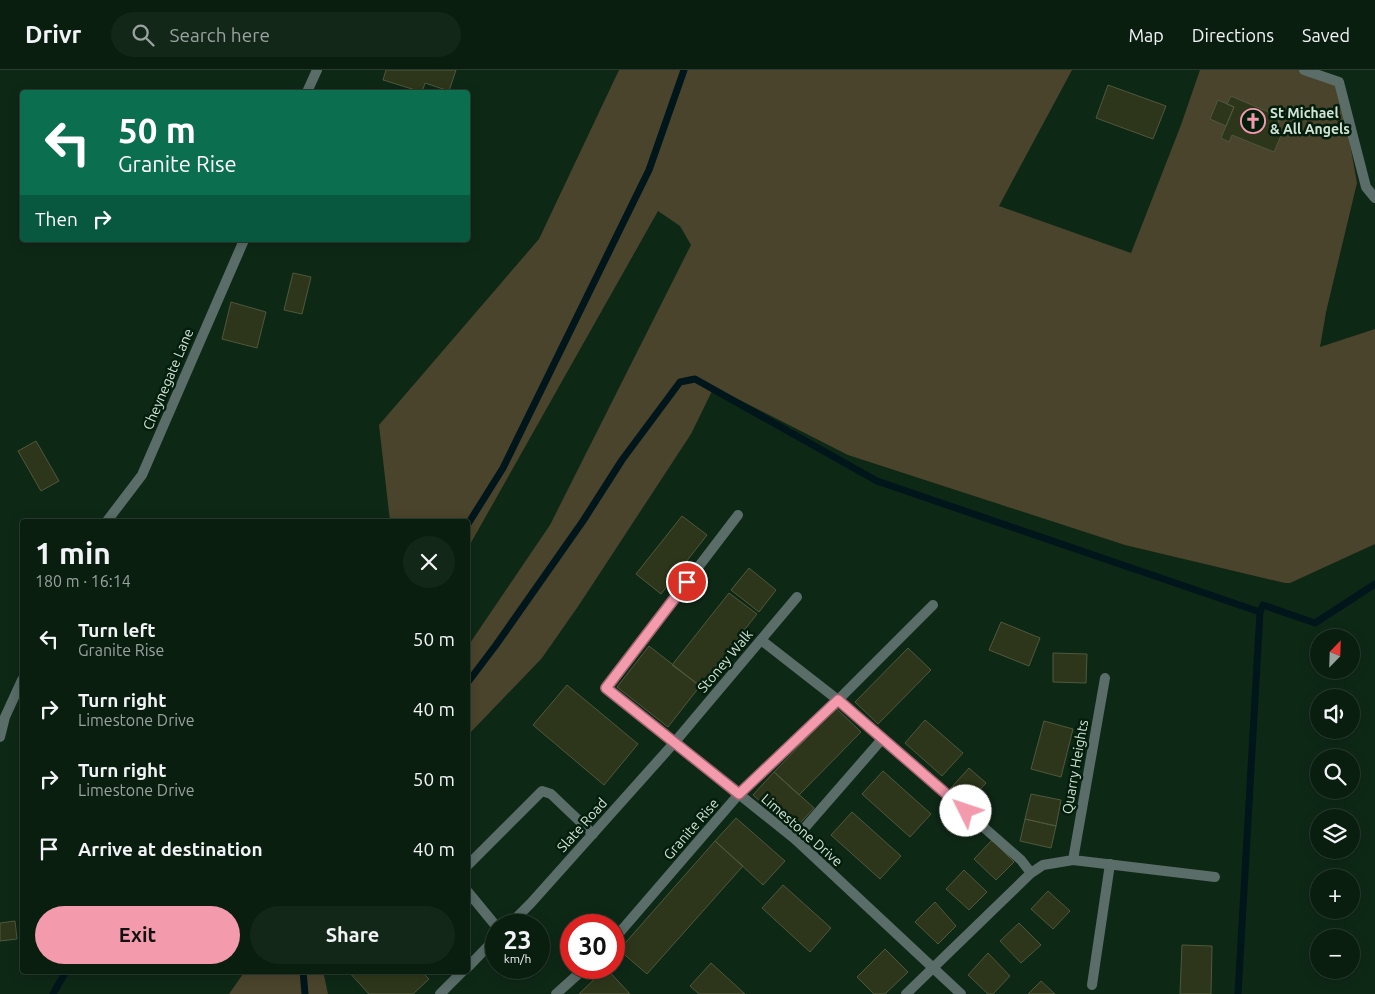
<!DOCTYPE html>
<meta charset="utf-8">
<style>
body{margin:0;font-family:Ubuntu,sans-serif;background:#132719;color:#f1f3f6;height:100vh;display:flex;flex-direction:column;font-size:19px;white-space:nowrap}
*{box-sizing:border-box;margin:0}
p{font-size:16px;color:#99a29f}
.icon{flex:none;width:28px;height:28px;fill:none;stroke:currentColor;stroke-width:2;stroke-linecap:round;stroke-linejoin:round}
.map{position:relative;flex:1;overflow:hidden}
.side{position:absolute;left:20px;top:449px;width:450px;height:455px;display:flex;flex-direction:column;background:#0a1e10;border-radius:5px;box-shadow:0 2px 12px #0003,0 0 0 1px #2a3c30}
.side>*{flex:none}
.top-card{position:absolute;left:20px;top:20px;width:450px;height:152px;border-radius:5px;box-shadow:0 2px 12px #0003,0 0 0 1px #2a3c30;background:#0b6e4f;color:#fff;overflow:hidden}
.needle{width:32px;rotate:23deg}
.buttons{position:absolute;left:1310px;top:559px;display:grid;gap:10px}
.buttons a{display:grid;place-items:center;width:50px;height:50px;border-radius:50%;background:#0a1e10;box-shadow:0 2px 12px #0003,0 0 0 1px #2a3c30;font-size:25px}
.speed{position:absolute;left:485px;top:844px;display:flex;gap:10px;font-size:25px;font-weight:700;text-align:center}
.speed>*{display:grid;place-content:center;width:65px;height:65px;border-radius:50%;background:#0a1e10;box-shadow:0 2px 12px #0003,0 0 0 1px #2a3c30;line-height:1}
.speed small{font-size:12px;font-weight:400}
.speed .limit{border:8px solid #d22;background:#fff;color:#111}
.pin{position:absolute;display:grid;place-items:center;width:42px;height:42px;color:#fff;margin:-21px;border:2px solid #fff;border-radius:50%;box-shadow:0 1px 5px #0007}
.me{position:absolute;width:55px;margin:-28px;rotate:311deg;stroke-linejoin:round;filter:drop-shadow(0 0 4px #0008)}
.turn{display:flex;align-items:center;gap:18px;height:105px;padding:0 15px;font-size:22px}
.turn .icon{width:65px;height:65px;stroke-width:2.5}
.turn b{display:block;font-size:35px;line-height:42px}
.then{display:flex;align-items:center;height:48px;padding:0 15px;background:#0003;gap:10px;font-size:19px}
.round{display:grid;place-items:center;flex:none;width:52px;height:52px;border-radius:26px;background:#132719}
.head{display:flex;align-items:center;justify-content:space-between;height:85px;padding:0 15px}
h1{font-size:30px;font-weight:700;line-height:38px}
.button{display:flex;gap:10px;margin-top:auto;padding:10px 15px}
.button a{flex:1;height:58px;border-radius:30px;background:#f39aac;color:#111;font-size:20px;font-weight:700;line-height:58px;text-align:center}
.button a+a{background:#132719;color:#f1f3f6}
ul{padding:0;list-style:none}
li{display:flex;align-items:center;gap:15px;height:70px;padding:0 15px}
li div{flex:1}
li b{display:block;font-size:19px}
li em{font-style:normal}
header{display:flex;align-items:center;gap:30px;box-sizing:border-box;height:70px;padding:0 25px;background:#0a1e10;border-bottom:1px solid #2a3c30}
header strong{font-size:24px}
nav{display:flex;gap:28px;margin-inline-start:auto;font-size:18px}
.search{width:350px;height:45px;background:#132719;display:flex;align-items:center;gap:12px;box-sizing:border-box;padding:0 18px;border-radius:28px;color:#99a29f;font-size:19px}
.map>svg:first-child{display:block}
.green{fill:#4b442c}
.lines{fill:none;stroke-linecap:round;stroke-linejoin:round}
.stream{stroke:#00161a;stroke-width:7}
.building{fill:#2d361a;stroke:#4f583b}
.lane{stroke:#5a6d69;stroke-width:10}
.street{stroke:#5a6d69;stroke-width:10}
.route-casing{stroke:#9e6470;stroke-width:12}
.route{stroke:#f39aac;stroke-width:9}
.labels{text-anchor:middle;stroke-width:5;stroke-linejoin:round;paint-order:stroke}
.poi-label{font-size:14px;font-weight:bold;fill:#d2e2d5;stroke:#041e0d;text-anchor:start}
.street-label{font-size:14px;fill:#d2e2d5;stroke:#041e0d}
</style>
<header>
<strong>Drivr</strong>
<div class="search"><svg class="icon" aria-label="search" viewBox="0 0 24 24"><circle cx="10" cy="10" r="6"/><path d="M15 15l6 6"/></svg>Search here</div>
<nav><a>Map</a><a>Directions</a><a>Saved</a></nav>
</header>
<div class="map">
<svg width="1375" height="924" viewBox="0 0 1375 924">
<rect width="100%" height="100%" fill="#0e2816"/>
<path class="green" d="M 619,0 L 1072,0 L 999,136 L 1131,183 L 1181,55 L 1200,0 L 1304,0 L 1339,12 L 1357,113 L 1326,242 L 1320,277 L 1375,259 L 1375,474 L 1290,513 L 1285,513 L 1125,475 L 848,385 L 714,317 L 691,364 L 579,535 L 542,588 L 468,665 L 468,576 L 550,455 L 691,175 L 680,156 L 658,141 L 468,478 L 468,451 L 390,451 L 379,355 L 539,169 Z
M 245,901 L 323,901 L 328,924 L 229,924 Z"/>
<g class="lines">
<path class="stream" d="M 468,454 L 503,398 L 649,100 L 684,0
M 468,612 L 496,575 L 583,451 L 622,390 L 680,312 L 695,309 L 877,411 L 1260,542 L 1263,535 L 1315,553 L 1375,514
M 303,901 L 305,924
M 53,924 L 66,901
M 1238,924 L 1260,542"/>
</g>
<path class="building" d="M 386,0 L 456,0 L 449,21 L 425,13 L 422,22 L 383,10 Z
M 1108,15 L 1166,36 L 1153,69 L 1096,48 Z
M 1231,26 L 1280,47 L 1275,60 L 1282,63 L 1274,82 L 1232,65 L 1229,72 L 1221,68 L 1234,37 L 1227,34 Z
M 1218,30 L 1234,37 L 1226,56 L 1210,49 Z
M 293,203 L 311,207 L 302,244 L 284,240 Z
M 231,232 L 266,242 L 257,278 L 222,269 Z
M 36,371 L 59,411 L 41,421 L 18,381 Z
M 682,446 L 707,465 L 661,524 L 636,504 Z
M 749,498 L 776,520 L 759,542 L 731,520 Z
M 729,523 L 757,544 L 700,616 L 672,595 Z
M 1001,552 L 1040,568 L 1029,596 L 989,580 Z
M 649,576 L 700,616 L 668,657 L 617,617 Z
M 908,578 L 931,600 L 878,654 L 855,632 Z
M 1053,583 L 1087,584 L 1086,613 L 1053,612 Z
M 567,615 L 638,674 L 604,715 L 533,655 Z
M 836,638 L 861,662 L 799,725 L 774,702 Z
M 925,650 L 963,683 L 942,706 L 905,673 Z
M 1044,651 L 1073,659 L 1061,707 L 1031,699 Z
M 969,698 L 986,713 L 966,735 L 949,720 Z
M 883,701 L 931,744 L 910,767 L 862,724 Z
M 774,702 L 814,738 L 793,761 L 753,725 Z
M 1031,724 L 1061,730 L 1056,756 L 1025,749 Z
M 852,742 L 901,786 L 880,809 L 831,765 Z
M 736,748 L 785,791 L 763,815 L 715,771 Z
M 1025,749 L 1056,756 L 1051,778 L 1020,771 Z
M 992,770 L 1014,792 L 996,810 L 974,789 Z
M 715,771 L 743,796 L 647,904 L 619,880 Z
M 964,800 L 987,822 L 969,840 L 946,819 Z
M 783,815 L 831,858 L 810,882 L 762,838 Z
M 1048,821 L 1070,841 L 1053,859 L 1031,839 Z
M 935,832 L 956,856 L 938,874 L 915,852 Z
M 15,851 L 17,869 L 0,871 L 0,853 Z
M 1019,853 L 1041,875 L 1021,893 L 1000,871 Z
M 1182,875 L 1212,876 L 1211,924 L 1180,924 Z
M 885,879 L 908,902 L 885,924 L 874,924 L 857,907 Z
M 988,883 L 1010,906 L 993,924 L 988,924 L 968,905 Z
M 711,893 L 745,924 L 699,924 L 690,916 Z
M 606,898 L 630,924 L 579,924 Z
M 348,901 L 421,901 L 429,909 L 413,924 L 369,924 Z
M 1041,911 L 1055,924 L 1028,924 Z"/>
<g class="lines">
<path class="lane" d="M 761,570 L 838,630
M 795,769 L 883,668
M 468,795 L 542,721 L 551,724 L 593,764
M 468,822 L 496,856
M 1092,915 L 1110,794"/>
<path class="street" d="M 1304,0 L 1339,12 L 1366,117 L 1375,128
M 307,22 L 317,0
M 738,445 L 606,618 L 795,769 L 961,924
M 107,451 L 142,405 L 244,170
M 933,535 L 838,630 L 1021,790 L 1031,803
M 0,667 L 5,647 L 22,610
M 1073,790 L 1105,608
M 509,855 L 531,833 L 674,673 L 797,527
M 614,869 L 739,724 L 838,630
M 468,897 L 496,868
M 440,924 L 463,901
M 556,924 L 585,898
M 906,924 L 1031,803 L 1043,795 L 1073,790 L 1215,807"/>
</g>
<g class="lines">
<defs>
<path id="route" d="M 687,512 L 606,618 L 739,724 L 838,630 L 966,741"/>
</defs>
<use href="#route" class="route-casing"/>
<use href="#route" class="route"/>
</g>
<defs>
<symbol id="church-ring" viewBox="-11 -11 22 22"><circle r="9.5" fill="#041e0d" stroke="#f39aac" stroke-width="1.5"/><path d="M-1.2-6h2.4v3.5h3.3v2.4h-3.3V6h-2.4V-.1h-3.3v-2.4h3.3Z" fill="#f39aac"/></symbol>
</defs>
<g fill-rule="evenodd">
<use href="#church-ring" x="1239" y="37" width="28" height="28"/>
</g>
<g class="labels">
<g class="poi-label">
<text x="1270" y="48">St Michael<tspan x="1270" dy="16">&amp; All Angels</tspan></text>
</g>
<g class="street-label">
<text transform="translate(168 309) rotate(-67)" y="5">Cheynegate Lane</text>
<text transform="translate(725 591) rotate(-50)" y="5">Stoney Walk</text>
<text transform="translate(1075 697) rotate(-80)" y="5">Quarry Heights</text>
<text transform="translate(582 755) rotate(-48)" y="5">Slate Road</text>
<text transform="translate(691 759) rotate(-49)" y="5">Granite Rise</text>
<text transform="translate(802 760) rotate(41)" y="5">Limestone Drive</text>
</g>
</g>
</svg>
<div class="buttons">
<a><svg class="needle" viewBox="-14 -14 28 28"><path d="M0-13l5 13h-10z" fill="#e53935"/><path d="M0 13l5-13h-10z" fill="#99a29f"/></svg></a>
<a><svg class="icon" aria-label="sound" viewBox="0 0 24 24"><path d="M4 9h4l5-4v14l-5-4H4zM17 9q2 3 0 6"/></svg></a>
<a><svg class="icon" aria-label="search" viewBox="0 0 24 24"><circle cx="10" cy="10" r="6"/><path d="M15 15l6 6"/></svg></a>
<a><svg class="icon" aria-label="layers" viewBox="0 0 24 24"><path d="M12 4l9 5-9 5-9-5zM3 14l9 5 9-5"/></svg></a>
<a>+</a>
<a>−</a>
</div>
<div class="speed"><div>23<small>km/h</small></div><div class="limit">30</div></div>
<div class="pin" style="left:687px;top:512px;background:#d93025"><svg class="icon" aria-label="arrive" viewBox="0 0 24 24"><path d="M6 21V4h12l-3 4 3 4H6"/></svg></div>
<svg class="me" style="left:966px;top:741px" viewBox="-20 -20 40 40"><circle r="19" fill="#fff"/><path d="M0-13L10 11 0 6-10 11z" fill="#f39aac"/></svg>
<div class="top-card">
<div class="turn"><svg class="icon" aria-label="left" viewBox="0 0 24 24"><path d="M17 20v-9H6M10 6l-5 5 5 5"/></svg><div><b>50 m</b>Granite Rise</div></div>
<div class="then">Then<svg class="icon" aria-label="right" viewBox="0 0 24 24"><path d="M7 20v-9h11M14 6l5 5-5 5"/></svg></div>
</div>
<section class="side">
<div class="head"><div><h1>1 min</h1><p>180 m · 16:14</p></div><a class="round"><svg class="icon" aria-label="close" viewBox="0 0 24 24"><path d="M6 6l12 12M18 6L6 18"/></svg></a></div>
<ul>
<li><svg class="icon" aria-label="left" viewBox="0 0 24 24"><path d="M17 20v-9H6M10 6l-5 5 5 5"/></svg><div><b>Turn left</b><p>Granite Rise</p></div><em>50 m</em></li>
<li><svg class="icon" aria-label="right" viewBox="0 0 24 24"><path d="M7 20v-9h11M14 6l5 5-5 5"/></svg><div><b>Turn right</b><p>Limestone Drive</p></div><em>40 m</em></li>
<li><svg class="icon" aria-label="right" viewBox="0 0 24 24"><path d="M7 20v-9h11M14 6l5 5-5 5"/></svg><div><b>Turn right</b><p>Limestone Drive</p></div><em>50 m</em></li>
<li><svg class="icon" aria-label="arrive" viewBox="0 0 24 24"><path d="M6 21V4h12l-3 4 3 4H6"/></svg><div><b>Arrive at destination</b></div><em>40 m</em></li>
</ul>
<div class="button"><a>Exit</a><a>Share</a></div>
</section>
</div>
